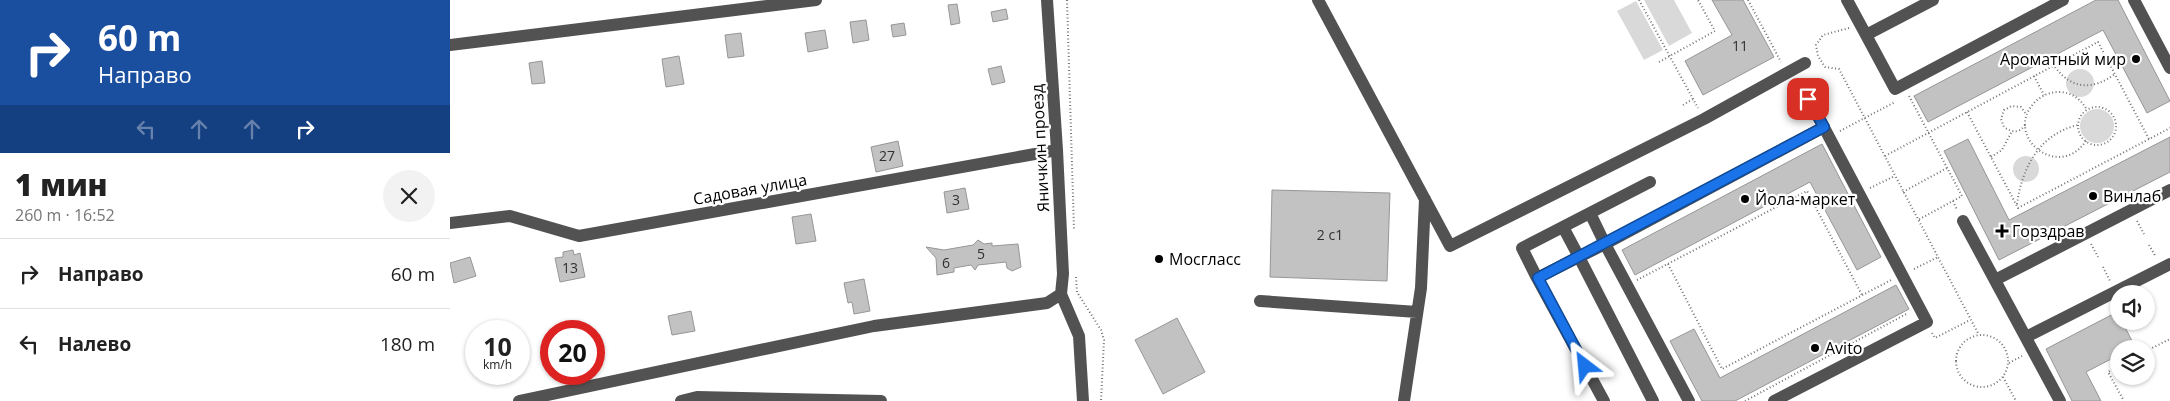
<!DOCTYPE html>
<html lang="ru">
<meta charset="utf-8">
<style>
body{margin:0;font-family:"Open Sans",sans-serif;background:#f2f2f2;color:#222;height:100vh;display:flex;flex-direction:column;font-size:19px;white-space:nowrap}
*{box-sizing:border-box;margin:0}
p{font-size:16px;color:#767676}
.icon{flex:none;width:28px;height:28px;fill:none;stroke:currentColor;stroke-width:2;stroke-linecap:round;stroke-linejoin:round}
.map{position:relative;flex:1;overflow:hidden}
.side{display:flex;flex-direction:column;background:#fff;width:450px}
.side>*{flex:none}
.guide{background:#1a4fa0;color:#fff;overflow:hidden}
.buttons{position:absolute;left:1660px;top:285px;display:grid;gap:10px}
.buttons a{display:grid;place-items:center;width:45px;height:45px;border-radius:50%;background:#fff;box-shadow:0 1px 4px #0004;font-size:25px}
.speed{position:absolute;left:15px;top:320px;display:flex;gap:10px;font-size:25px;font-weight:700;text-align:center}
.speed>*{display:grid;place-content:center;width:65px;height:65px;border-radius:50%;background:#fff;box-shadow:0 1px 4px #0004;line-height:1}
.speed small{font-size:12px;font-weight:400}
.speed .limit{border:8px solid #d22;background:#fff;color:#111}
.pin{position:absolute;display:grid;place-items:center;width:42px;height:42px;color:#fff;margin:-21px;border-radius:10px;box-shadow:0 2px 8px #0006}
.me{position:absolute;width:55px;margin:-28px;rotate:331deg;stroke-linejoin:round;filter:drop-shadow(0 0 4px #0008)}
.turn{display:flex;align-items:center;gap:18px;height:105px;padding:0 15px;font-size:22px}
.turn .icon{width:65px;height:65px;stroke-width:2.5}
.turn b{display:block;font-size:35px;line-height:42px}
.lanes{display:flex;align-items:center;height:48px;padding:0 15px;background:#0003;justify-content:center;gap:25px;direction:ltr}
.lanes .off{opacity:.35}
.round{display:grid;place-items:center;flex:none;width:52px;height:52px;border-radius:26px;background:#f2f2f2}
.headline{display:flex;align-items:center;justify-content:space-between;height:85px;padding:0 15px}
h1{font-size:30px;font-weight:800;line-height:38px}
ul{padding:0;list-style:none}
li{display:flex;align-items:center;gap:15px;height:70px;padding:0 15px;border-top:1px solid #e0e0e0}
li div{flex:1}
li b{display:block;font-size:19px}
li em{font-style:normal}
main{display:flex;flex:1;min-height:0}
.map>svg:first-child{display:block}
.green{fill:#d9d9d9}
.building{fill:#c2c2c2;stroke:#969696}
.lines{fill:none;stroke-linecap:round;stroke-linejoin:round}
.path{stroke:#747474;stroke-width:2;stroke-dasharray:1 2.5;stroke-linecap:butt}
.minor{stroke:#525252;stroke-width:12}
.route-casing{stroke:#114b97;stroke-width:12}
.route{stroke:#1a73e8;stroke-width:9}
.poi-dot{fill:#000;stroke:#fff;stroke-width:2}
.labels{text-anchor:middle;stroke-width:4.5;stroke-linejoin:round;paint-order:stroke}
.number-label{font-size:14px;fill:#303030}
.poi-label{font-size:16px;fill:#000;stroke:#fff;text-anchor:start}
.street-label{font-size:16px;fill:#000;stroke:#fff}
</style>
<main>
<section class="side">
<div class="guide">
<div class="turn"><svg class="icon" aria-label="right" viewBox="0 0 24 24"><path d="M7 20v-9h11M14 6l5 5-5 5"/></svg><div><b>60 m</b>Направо</div></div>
<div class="lanes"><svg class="icon off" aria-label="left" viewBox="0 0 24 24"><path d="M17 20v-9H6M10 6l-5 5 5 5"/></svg><svg class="icon off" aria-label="ahead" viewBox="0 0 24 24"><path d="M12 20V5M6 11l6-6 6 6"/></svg><svg class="icon off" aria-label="ahead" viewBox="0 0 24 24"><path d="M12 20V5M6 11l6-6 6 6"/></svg><svg class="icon" aria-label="right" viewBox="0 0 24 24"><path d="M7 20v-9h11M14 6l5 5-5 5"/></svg></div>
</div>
<div class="headline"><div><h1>1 мин</h1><p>260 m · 16:52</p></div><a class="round"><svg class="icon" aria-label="close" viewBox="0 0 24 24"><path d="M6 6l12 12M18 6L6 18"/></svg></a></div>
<ul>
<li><svg class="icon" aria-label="right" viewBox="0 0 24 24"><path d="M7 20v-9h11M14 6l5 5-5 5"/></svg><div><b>Направо</b></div><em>60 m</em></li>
<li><svg class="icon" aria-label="left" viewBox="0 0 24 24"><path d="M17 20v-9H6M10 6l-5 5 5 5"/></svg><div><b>Налево</b></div><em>180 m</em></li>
</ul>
</section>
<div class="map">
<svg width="1720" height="401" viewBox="0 0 1720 401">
<rect width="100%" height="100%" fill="#fff"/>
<path class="green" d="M 1194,0 L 1224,0 L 1242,33 L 1219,46 Z
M 1186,1 L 1213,50 L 1194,60 L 1167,11 Z
M1616 83a14 14 0 1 1 28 0a14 14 0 1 1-28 0Z
M1630 126a17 17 0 1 1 34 0a17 17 0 1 1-34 0Z
M1563 169a13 13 0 1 1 26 0a13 13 0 1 1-26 0Z"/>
<path class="building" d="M 1262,0 L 1293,0 L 1324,57 L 1253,95 L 1235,61 L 1282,35 Z
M 1646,0 L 1668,0 L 1720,101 L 1697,113 L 1653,30 L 1478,122 L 1464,96 Z
M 507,4 L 510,23 L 501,25 L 498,5 Z
M 556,9 L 558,19 L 543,22 L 541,12 Z
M 416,20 L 419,40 L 403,43 L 400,22 Z
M 454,23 L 456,35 L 443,37 L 441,25 Z
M 375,30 L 378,48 L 358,52 L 355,33 Z
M 291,33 L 294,56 L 278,58 L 275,35 Z
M 229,56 L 234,84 L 216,87 L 212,59 Z
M 92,61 L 95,83 L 82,84 L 79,63 Z
M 551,66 L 555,82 L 542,85 L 538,69 Z
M 1720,137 L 1720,172 L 1549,260 L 1494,151 L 1518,139 L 1559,220 Z
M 448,141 L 453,166 L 426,172 L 421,147 Z
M 1372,144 L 1431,257 L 1407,270 L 1360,182 L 1185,275 L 1172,250 Z
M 515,188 L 519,209 L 497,213 L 494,192 Z
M 822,190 L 940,193 L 937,281 L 820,277 Z
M 361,214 L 366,241 L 346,244 L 342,217 Z
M 528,240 L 534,244 L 542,243 L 542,246 L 568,244 L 571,267 L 562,271 L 557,268 L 556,262 L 528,265 L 525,270 L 521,265 L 504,268 L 504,272 L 487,275 L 486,258 L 476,247 L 494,250 L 523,245 Z
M 123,250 L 124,255 L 130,253 L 135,277 L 110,282 L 105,258 L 113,257 L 113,252 Z
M 20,257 L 26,276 L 4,283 L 0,263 Z
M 414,279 L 420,311 L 404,314 L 402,302 L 398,303 L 394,283 Z
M 1446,285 L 1459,309 L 1285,401 L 1252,401 L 1220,341 L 1244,329 L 1270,378 Z
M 241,311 L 245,331 L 222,335 L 218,316 Z
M 1667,312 L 1669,321 L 1672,321 L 1686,349 L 1669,349 L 1669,355 L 1636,372 L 1651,401 L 1622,401 L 1596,349 Z
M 727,318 L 755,372 L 713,394 L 685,340 Z"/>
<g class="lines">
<path class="path" d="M 617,0 L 624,230
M 1189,0 L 1248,108
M 1298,0 L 1331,62
M 1399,28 L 1373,35 L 1366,45 L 1368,56 L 1375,67 L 1389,69 L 1529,335
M 1209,62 L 1265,31 L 1248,0
M 1605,67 C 1622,90 1643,90 1665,74
M 1584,76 L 1594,95
M 1459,96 L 1512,196 L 1468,220
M 1233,105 L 1243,99
M1628 126a19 19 0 1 1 38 0a19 19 0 1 1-38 0Z
M 1517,112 L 1568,208 L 1720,128
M 1575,125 C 1570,133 1562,133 1554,127 L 1551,119 L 1554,110 L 1562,106 L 1571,107 L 1576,114
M 1390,131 L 1445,102
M 1636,141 C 1609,181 1553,137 1584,103 C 1591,96 1599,92 1609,92 C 1621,92 1631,99 1637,110
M 1435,156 L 1648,42 L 1699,139
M 1541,157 L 1552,150 L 1562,131
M 1420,188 L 1445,176
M 1453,192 L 1497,168
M 1503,201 L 1507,210
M 1567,204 C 1572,168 1589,134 1628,125
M 1687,221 L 1694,234
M 1641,244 L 1648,257
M 1699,245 L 1706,257
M 1218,264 L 1272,369 L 1441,280
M 1653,267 L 1660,281
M 1464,269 L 1488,257
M 626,277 L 627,292 L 651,330 L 654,340 L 651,401
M 1187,280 L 1357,191 L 1412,295
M 1482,333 L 1485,338 L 1520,320
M1506 361a26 26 0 1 1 52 0a26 26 0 1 1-52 0Z
M 1696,351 L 1720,339
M 1559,363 L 1572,356
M 1669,366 L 1658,372 L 1674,401
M 1553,377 L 1566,401
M 1295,401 L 1458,313"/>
<path class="minor" d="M 597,0 L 607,150 L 613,274 L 611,294 L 629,336 L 633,401
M 868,0 L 1000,246 L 1254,119 L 1355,63
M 1397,0 L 1416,35 L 1483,0
M 1684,0 L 1720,68
M 1416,35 L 1445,89 L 1613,0
M 0,45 L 366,0
M 1140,213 L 1155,244 L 1129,257 L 1203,401
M 1513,221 L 1610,401
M 0,223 L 60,216 L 129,236 L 607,150
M 1113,227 L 1129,257 L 1087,278 L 1154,401
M 1087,278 L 1072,248 L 1200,182
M 1545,280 L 1720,190
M 810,301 L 967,312
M 1576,337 L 1720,264
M 69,401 L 424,326 L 597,303 L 611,294
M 231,401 L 247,397 L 431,401
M 954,401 L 971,288 L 975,199
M 1239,401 L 1155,244 L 1374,127
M 1324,401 L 1477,322 L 1360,101 L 1355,100"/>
</g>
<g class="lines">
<defs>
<path id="route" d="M 1135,366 L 1088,278 L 1374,127 L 1358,99"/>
</defs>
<use href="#route" class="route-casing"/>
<use href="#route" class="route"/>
</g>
<g class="poi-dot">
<circle cx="1686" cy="59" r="5"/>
<circle cx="1643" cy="196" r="5"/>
<circle cx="1295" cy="199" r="5"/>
<path d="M1549.5 223.5h5v5h5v5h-5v5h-5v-5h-5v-5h5z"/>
<circle cx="709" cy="259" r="5"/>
<circle cx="1365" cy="348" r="5"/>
</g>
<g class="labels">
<g class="number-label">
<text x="1290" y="51">11</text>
<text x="437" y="161">27</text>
<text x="506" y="205">3</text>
<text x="880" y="240">2 с1</text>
<text x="531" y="259">5</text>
<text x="496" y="268">6</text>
<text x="120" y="273">13</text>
</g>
<g class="poi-label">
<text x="1676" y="65" text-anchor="end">Ароматный мир</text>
<text x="1653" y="202">Винлаб</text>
<text x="1305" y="205">Йола-маркет</text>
<text x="1562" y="237">Горздрав</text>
<text x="719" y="265">Мосгласс</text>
<text x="1375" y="354">Avito</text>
</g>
<g class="street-label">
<text transform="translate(590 148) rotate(-93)" y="6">Яничкин проезд</text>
<text transform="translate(300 189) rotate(-10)" y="6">Садовая улица</text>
</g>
</g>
</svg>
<div class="buttons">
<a><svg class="icon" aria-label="sound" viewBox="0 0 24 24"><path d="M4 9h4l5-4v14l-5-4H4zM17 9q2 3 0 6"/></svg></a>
<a><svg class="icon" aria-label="layers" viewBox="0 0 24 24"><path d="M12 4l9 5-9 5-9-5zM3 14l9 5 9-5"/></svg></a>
</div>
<div class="speed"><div>10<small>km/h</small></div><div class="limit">20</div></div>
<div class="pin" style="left:1358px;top:99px;background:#d93025"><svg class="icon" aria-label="arrive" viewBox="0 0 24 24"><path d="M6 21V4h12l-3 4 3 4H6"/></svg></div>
<svg class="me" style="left:1135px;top:366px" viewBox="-20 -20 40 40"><path d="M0-17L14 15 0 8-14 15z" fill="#1a73e8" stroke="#fff" stroke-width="4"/></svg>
</div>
</main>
